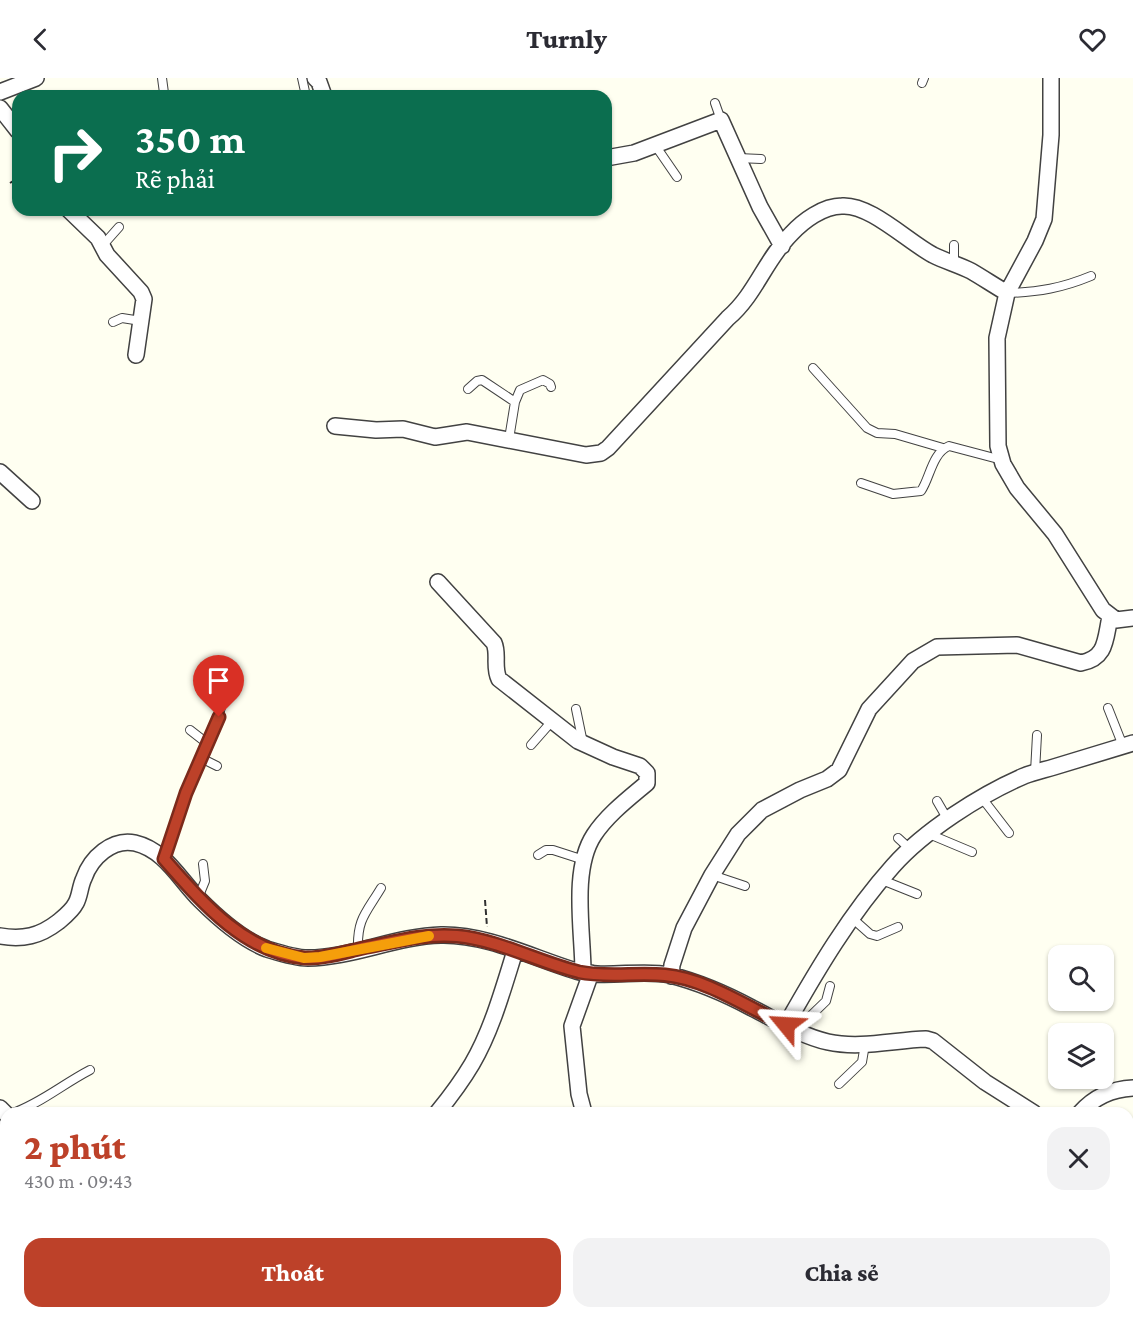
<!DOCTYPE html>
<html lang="vi">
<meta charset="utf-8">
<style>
body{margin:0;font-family:"Crimson Pro",serif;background:#f2f2f3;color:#2b2b33;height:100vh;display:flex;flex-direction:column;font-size:22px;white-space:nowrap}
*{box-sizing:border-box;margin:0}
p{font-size:20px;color:#7c7c81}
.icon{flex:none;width:33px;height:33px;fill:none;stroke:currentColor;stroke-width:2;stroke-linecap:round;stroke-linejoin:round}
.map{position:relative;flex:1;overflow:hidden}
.panel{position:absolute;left:0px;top:1029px;width:1134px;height:212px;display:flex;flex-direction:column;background:#fff;border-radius:18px 18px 0 0;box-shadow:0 2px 4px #0004}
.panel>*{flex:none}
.top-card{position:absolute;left:12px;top:12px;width:600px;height:126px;border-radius:18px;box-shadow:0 2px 4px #0004;background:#0b6e4f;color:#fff;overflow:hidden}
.controls{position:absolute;left:1048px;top:867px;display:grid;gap:12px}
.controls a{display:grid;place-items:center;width:66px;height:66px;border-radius:12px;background:#fff;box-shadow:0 2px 4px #0004;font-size:30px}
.pin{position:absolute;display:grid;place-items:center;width:51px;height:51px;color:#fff;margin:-62px -26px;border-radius:50% 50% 50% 0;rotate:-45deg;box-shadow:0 0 6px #0007}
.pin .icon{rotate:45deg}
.me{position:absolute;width:66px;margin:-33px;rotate:297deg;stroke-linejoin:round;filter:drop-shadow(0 0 4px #0008)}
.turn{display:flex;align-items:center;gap:21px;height:126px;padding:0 24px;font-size:27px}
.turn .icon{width:78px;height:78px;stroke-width:2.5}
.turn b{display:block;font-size:42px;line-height:51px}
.round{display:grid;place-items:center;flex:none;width:63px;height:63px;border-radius:18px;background:#f2f2f3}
.overview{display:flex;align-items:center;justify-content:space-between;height:102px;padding:0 24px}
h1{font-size:36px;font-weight:800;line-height:45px;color:#bd4129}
.button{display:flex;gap:12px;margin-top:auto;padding:12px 24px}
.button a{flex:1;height:69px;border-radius:18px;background:#bd4129;color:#fff;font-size:24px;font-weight:800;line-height:69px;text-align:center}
.button a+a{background:#f2f2f3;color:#2b2b33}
header{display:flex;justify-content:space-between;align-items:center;height:78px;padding:0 24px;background:#fff;font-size:27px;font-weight:800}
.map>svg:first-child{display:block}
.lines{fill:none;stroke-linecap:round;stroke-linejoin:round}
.service-casing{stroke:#424242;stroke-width:10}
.minor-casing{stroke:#424242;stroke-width:18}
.path{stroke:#313131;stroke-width:2;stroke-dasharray:6 3;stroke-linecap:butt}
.service{stroke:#fff;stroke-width:8}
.minor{stroke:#fff;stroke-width:15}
.route-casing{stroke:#7b2a1b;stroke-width:15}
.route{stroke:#bd4129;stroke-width:10}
.slow{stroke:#f59e0b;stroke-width:10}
</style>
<header><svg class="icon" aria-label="back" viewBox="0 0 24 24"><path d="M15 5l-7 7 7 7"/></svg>Turnly<svg class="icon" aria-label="heart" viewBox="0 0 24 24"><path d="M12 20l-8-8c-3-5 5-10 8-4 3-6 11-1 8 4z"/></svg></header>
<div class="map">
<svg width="1133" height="1240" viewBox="0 0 1133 1240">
<rect width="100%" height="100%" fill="#fffff1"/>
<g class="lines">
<defs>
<path id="service" d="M 162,0 L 164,15 L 169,18
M 302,0 L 306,18
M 922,5 L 924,0
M 715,25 L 721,42
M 655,67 L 677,99
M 738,80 L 761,81
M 103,167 L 119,149
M 954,186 L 954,167
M 1008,215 C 1039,214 1062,210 1091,198
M 113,244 L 122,240 L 141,243
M 813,290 L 867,350 L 877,355 L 895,356 L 943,370
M 468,311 L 477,303 L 482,302 L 515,324
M 509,361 L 515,324 L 520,312 L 543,302 L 550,306 L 551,309
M 861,405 L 893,416 L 921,413 C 930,400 932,375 949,368 L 1002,382
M 1108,630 L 1123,668
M 576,631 L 583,665
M 190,652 L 208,666
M 531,667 L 553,642
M 201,680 L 217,688
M 1035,694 L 1037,657
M 982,720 L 1009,755
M 937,723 L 948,742
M 929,756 L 972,774
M 898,760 L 910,771
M 538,777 L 546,772 L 553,772 L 584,782
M 164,781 L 186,715 L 213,655 L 223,623
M 712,797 L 745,808
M 882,802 L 917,816
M 198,820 L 205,803 L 203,786
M 852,840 L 870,856 L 877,858 L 898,849
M 358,871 C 357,841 366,835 381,810
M 796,952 L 826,923 L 830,908
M 839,1006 L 862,984 L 865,966
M 13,1035 C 41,1025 63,1006 90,992
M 0,1093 L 6,1098"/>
<path id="minor" d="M 315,0 L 319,4 L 324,18
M 1051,0 L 1051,57 L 1044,141 L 1035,163 L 1007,215 L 997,260 L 998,368 L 1003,386 L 1017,410 L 1055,456 L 1103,532 L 1116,542 L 1133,540
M 0,14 L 36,0
M 0,30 L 18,53
M 606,80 L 634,75 L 721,42 L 760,129 L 782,168
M 69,132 L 98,160 L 107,177 L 141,214 L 144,221 L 136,277
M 335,348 L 376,352 L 403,351 L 435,359 L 467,354 L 586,377 L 601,375 L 608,370 L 728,240 C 756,216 765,182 791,156 C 803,143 823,128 842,128 C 870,126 907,163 933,177 C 945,183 959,187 971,193 C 983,200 995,208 1007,215
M 0,394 L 32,423
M 438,504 L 494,565 C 499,576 493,589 499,601 L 578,663 L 613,679 L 640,688 L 647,695 L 647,705 C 628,721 607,737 594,757 C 571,792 583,854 583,894
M 0,858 C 23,862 40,858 58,844 C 64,839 72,833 76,825 C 80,818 80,808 84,800 C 91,780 112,760 135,765 C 165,772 179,801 200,822 C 218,840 243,862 267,871 C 280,875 295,880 308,880 C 350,880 397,858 441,857 C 487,856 533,880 576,893 C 606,901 640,891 670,897 C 698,904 726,916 752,930 C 776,942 801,958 828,964 C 860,971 894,962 926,961 L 933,963 L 985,1004 L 1034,1035
M 671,898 L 672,887 L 684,850 L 712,797 L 738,756 L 762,732 L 800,712 L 827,701 L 839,692 L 869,631 L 913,583 L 937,569 L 1017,567 L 1081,585 C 1107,580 1105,561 1110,539
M 786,947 C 817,892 850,836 893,788 C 924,753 980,717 1024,698 C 1034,694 1044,692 1054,689 C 1081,681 1107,673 1133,665
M 0,1030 L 6,1036
M 437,1035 C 450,1019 462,1003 472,986 C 492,952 503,911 515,873
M 584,1035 L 579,1016 L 572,948 L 591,895
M 1080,1035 C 1094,1019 1112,1011 1133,1010
M 0,1057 L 6,1048
M 1020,1234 L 1021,1240
M 202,1240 L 206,1234
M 542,1240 L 548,1234
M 908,1240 L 913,1234"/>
</defs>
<use href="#service" class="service-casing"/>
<use href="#minor" class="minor-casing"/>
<path class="path" d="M 10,105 L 18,100
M 485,822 L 487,849"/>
<use href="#service" class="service"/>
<use href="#minor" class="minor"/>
</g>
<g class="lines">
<defs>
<path id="route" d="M 219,639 L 186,715 L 164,781 C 201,823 244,875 305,880 C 324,881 345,874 363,870 C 394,864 425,855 457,858 C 499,862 538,884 579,894 C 607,900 637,894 665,897 C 707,901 748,930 786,947"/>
</defs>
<use href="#route" class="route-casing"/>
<use href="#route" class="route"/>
<path class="slow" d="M 266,870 L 304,880 L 320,879 L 429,858"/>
</g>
</svg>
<div class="controls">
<a><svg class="icon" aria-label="search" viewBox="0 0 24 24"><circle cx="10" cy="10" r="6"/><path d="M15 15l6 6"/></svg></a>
<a><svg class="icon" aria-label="layers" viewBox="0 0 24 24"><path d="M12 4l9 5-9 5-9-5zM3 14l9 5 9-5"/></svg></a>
</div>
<div class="pin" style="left:219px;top:639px;background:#d93025"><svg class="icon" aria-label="arrive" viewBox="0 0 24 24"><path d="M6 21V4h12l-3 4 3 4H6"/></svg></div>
<svg class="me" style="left:786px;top:947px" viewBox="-20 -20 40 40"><path d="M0-17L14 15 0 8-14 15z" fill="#bd4129" stroke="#fff" stroke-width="4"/></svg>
<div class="top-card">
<div class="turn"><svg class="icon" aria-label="right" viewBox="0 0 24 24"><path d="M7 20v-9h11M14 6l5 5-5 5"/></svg><div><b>350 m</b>Rẽ phải</div></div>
</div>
<section class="panel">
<div class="overview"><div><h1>2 phút</h1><p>430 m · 09:43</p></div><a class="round"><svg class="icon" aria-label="close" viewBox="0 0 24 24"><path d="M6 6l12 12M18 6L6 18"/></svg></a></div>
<div class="button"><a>Thoát</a><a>Chia sẻ</a></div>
</section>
</div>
